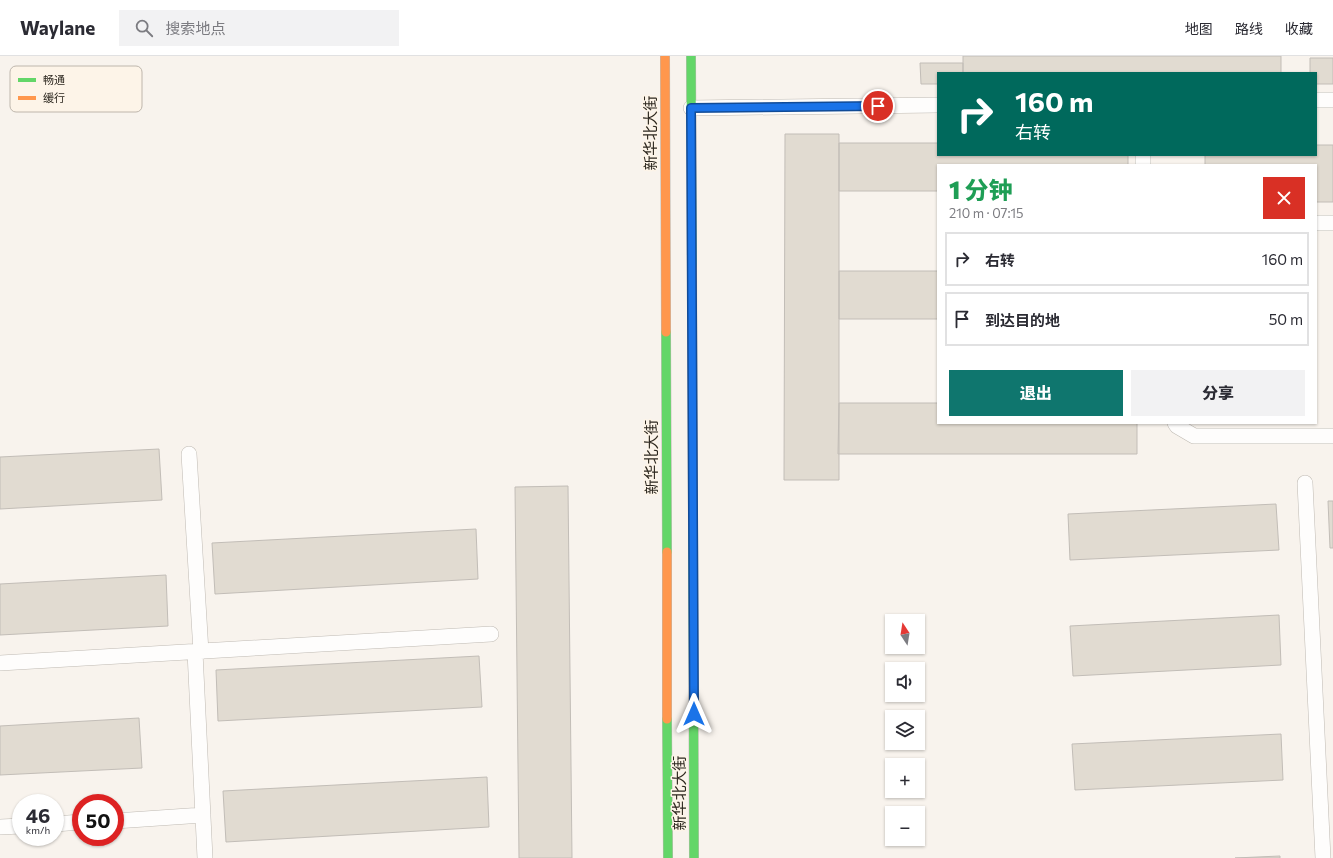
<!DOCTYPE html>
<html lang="zh">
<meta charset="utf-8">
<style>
body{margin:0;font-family:Commissioner,"Noto Sans SC",sans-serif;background:#f2f2f3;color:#2b2b33;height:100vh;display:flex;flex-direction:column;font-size:15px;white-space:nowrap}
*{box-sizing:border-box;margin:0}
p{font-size:13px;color:#7c7c81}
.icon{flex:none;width:22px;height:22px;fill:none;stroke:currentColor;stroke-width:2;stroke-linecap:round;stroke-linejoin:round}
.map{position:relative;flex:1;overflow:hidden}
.drawer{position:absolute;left:937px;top:108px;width:380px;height:260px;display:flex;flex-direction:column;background:#fff;border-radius:0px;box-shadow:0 1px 3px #0004}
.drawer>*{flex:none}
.guide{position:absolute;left:937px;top:16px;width:380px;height:84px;border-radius:0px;box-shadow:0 1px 3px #0004;background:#00695c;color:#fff;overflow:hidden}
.needle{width:26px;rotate:348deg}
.controls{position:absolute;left:885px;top:558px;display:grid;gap:8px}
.controls a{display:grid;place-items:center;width:40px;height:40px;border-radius:0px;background:#fff;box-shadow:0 1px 3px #0004;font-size:20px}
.speed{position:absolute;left:12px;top:738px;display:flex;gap:8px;font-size:20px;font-weight:700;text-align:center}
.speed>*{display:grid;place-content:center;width:52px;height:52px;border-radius:50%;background:#fff;box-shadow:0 1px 3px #0004;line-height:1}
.speed small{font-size:10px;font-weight:400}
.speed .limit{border:6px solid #d22;background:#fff;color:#111}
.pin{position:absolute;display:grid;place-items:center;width:34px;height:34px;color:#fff;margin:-17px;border:2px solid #fff;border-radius:50%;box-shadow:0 1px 4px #0007}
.me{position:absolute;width:44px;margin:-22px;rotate:0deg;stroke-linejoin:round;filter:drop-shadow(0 0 3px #0008)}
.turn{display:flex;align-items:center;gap:14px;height:84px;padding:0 12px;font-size:18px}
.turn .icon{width:52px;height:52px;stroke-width:2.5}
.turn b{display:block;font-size:28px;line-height:34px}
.round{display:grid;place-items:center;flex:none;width:42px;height:42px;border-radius:0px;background:#f2f2f3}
.summary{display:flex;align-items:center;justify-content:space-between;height:68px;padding:0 12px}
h1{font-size:24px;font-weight:800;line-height:30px;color:#1e9e55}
.primary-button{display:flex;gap:8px;margin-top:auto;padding:8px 12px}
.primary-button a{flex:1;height:46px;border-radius:0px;background:#0f766e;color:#fff;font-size:16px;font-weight:800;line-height:46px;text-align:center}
.primary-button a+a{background:#f2f2f3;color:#2b2b33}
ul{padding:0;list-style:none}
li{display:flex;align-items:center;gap:12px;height:54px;margin:0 8px 6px;padding:0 4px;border:2px solid #e1e1e2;border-radius:0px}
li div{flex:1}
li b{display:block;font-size:15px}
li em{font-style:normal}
header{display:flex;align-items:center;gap:24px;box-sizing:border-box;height:56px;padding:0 20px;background:#fff;border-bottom:1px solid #e1e1e2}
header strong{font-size:19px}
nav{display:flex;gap:22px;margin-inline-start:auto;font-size:14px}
.search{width:280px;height:36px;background:#f2f2f3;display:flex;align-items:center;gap:10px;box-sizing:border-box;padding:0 14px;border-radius:0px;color:#7c7c81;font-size:15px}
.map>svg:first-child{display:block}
.building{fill:#e1dbd1;stroke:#c2bdb7}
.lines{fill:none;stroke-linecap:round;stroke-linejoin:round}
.lane-casing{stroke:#bfbab3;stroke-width:16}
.fast-casing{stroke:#bfbab3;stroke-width:10}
.slow-casing{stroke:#bfbab3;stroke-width:10}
.lane{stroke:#fefdfc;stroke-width:15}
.fast{stroke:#63d668;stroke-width:9}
.slow{stroke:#ff974d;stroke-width:9}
.route-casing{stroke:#114b97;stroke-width:10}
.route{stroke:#1a73e8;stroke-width:7}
.labels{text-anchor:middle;stroke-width:3;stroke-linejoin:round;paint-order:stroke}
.street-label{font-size:15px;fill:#2c271f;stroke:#fdf4e8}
.key{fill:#fdf4e8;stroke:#beb6ac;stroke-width:1}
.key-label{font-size:11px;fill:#2c271f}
</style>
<header>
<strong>Waylane</strong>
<div class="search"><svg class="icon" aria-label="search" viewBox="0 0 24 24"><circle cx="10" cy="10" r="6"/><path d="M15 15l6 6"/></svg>搜索地点</div>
<nav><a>地图</a><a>路线</a><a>收藏</a></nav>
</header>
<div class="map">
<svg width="1333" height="802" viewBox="0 0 1333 802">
<rect width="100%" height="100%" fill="#f8f3ed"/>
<path class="building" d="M 963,0 L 1281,0 L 1281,17 L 963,17 Z
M 1310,2 L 1333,2 L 1333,28 L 1316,28 L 1316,17 L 1310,17 Z
M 920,7 L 963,7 L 963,17 L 938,17 L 938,28 L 921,28 Z
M 785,78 L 839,78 L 839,424 L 784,424 Z
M 839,87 L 938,87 L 938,99 L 1128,99 L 1128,109 L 938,109 L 938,135 L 839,135 Z
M 1316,89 L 1333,89 L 1333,146 L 1316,146 L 1316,109 L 1205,109 L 1205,99 L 1316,99 Z
M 839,215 L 938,215 L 938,263 L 839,263 Z
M 839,347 L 938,347 L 938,367 L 1137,367 L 1137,398 L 838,398 Z
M 159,393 L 162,444 L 0,453 L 0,401 Z
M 568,430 L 572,802 L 519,802 L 515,431 Z
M 1328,445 L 1333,445 L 1333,492 L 1330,492 Z
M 1276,448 L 1279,494 L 1070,504 L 1068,458 Z
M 476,473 L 478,523 L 215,538 L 212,487 Z
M 166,519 L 168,570 L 0,579 L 0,528 Z
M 1279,559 L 1281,609 L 1073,620 L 1070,570 Z
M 479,600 L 482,651 L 218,665 L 216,614 Z
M 139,662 L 142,712 L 0,719 L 0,670 Z
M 1281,678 L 1283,724 L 1075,734 L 1072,688 Z
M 487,721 L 489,771 L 226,786 L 223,735 Z
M 1280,800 L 1280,802 L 1235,802 Z"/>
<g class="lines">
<defs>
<path id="lane" d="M 1316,44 L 1333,44
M 691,52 L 938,49
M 1143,109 L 1143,99
M 1316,167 L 1333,167
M 1175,367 L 1177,370 L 1194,380 L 1333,380
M 189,398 L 201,596
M 1305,427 L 1323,802
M 195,596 L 205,802
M 0,607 L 491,578
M 115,765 L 203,759
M 55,768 L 81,766
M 0,771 L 21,770"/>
<path id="fast" d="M 691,0 L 692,210
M 666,276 L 667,496
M 693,470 L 694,802
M 667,663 L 668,802"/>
<path id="slow" d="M 665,0 L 666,276
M 692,210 L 693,470
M 667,496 L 667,663"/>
</defs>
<use href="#lane" class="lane-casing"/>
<use href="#fast" class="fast-casing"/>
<use href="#slow" class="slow-casing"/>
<use href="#lane" class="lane"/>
<use href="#fast" class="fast"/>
<use href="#slow" class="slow"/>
</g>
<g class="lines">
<defs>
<path id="route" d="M 694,658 L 691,52 L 878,50"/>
</defs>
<use href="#route" class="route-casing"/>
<use href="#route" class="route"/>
</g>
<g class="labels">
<g class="street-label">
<text transform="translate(651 77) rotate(-90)" y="5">新华北大街</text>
<text transform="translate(652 401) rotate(-90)" y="5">新华北大街</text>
<text transform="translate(680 737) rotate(-90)" y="5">新华北大街</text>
</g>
</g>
<rect x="10" y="10" width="132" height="46" rx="6" class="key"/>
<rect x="18" y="22" width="18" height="4" fill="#63d668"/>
<rect x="18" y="40" width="18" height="4" fill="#ff974d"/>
<g class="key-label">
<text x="43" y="28">畅通</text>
<text x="43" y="46">缓行</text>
</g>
</svg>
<div class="controls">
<a><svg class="needle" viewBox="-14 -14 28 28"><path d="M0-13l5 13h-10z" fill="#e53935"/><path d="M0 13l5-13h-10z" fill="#7c7c81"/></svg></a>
<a><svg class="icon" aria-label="sound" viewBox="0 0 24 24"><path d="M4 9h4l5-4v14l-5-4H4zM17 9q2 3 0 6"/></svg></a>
<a><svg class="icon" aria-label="layers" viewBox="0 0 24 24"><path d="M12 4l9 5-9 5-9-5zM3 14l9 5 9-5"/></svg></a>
<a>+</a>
<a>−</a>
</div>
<div class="speed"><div>46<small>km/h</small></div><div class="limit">50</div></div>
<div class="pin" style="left:878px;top:50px;background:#d93025"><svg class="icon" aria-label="arrive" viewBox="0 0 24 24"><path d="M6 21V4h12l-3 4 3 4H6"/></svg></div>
<svg class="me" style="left:694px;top:658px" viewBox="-20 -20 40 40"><path d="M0-17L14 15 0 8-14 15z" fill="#1a73e8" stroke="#fff" stroke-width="4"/></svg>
<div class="guide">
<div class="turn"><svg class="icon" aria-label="right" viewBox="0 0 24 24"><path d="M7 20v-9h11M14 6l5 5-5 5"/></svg><div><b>160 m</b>右转</div></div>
</div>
<section class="drawer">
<div class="summary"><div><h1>1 分钟</h1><p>210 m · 07:15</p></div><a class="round" style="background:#d93025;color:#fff"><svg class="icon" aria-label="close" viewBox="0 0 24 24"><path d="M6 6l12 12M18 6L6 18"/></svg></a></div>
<ul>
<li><svg class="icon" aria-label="right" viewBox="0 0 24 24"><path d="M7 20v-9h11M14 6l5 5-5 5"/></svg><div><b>右转</b></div><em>160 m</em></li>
<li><svg class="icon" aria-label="arrive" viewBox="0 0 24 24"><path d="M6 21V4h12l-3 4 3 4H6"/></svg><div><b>到达目的地</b></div><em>50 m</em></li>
</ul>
<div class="primary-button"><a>退出</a><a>分享</a></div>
</section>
</div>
